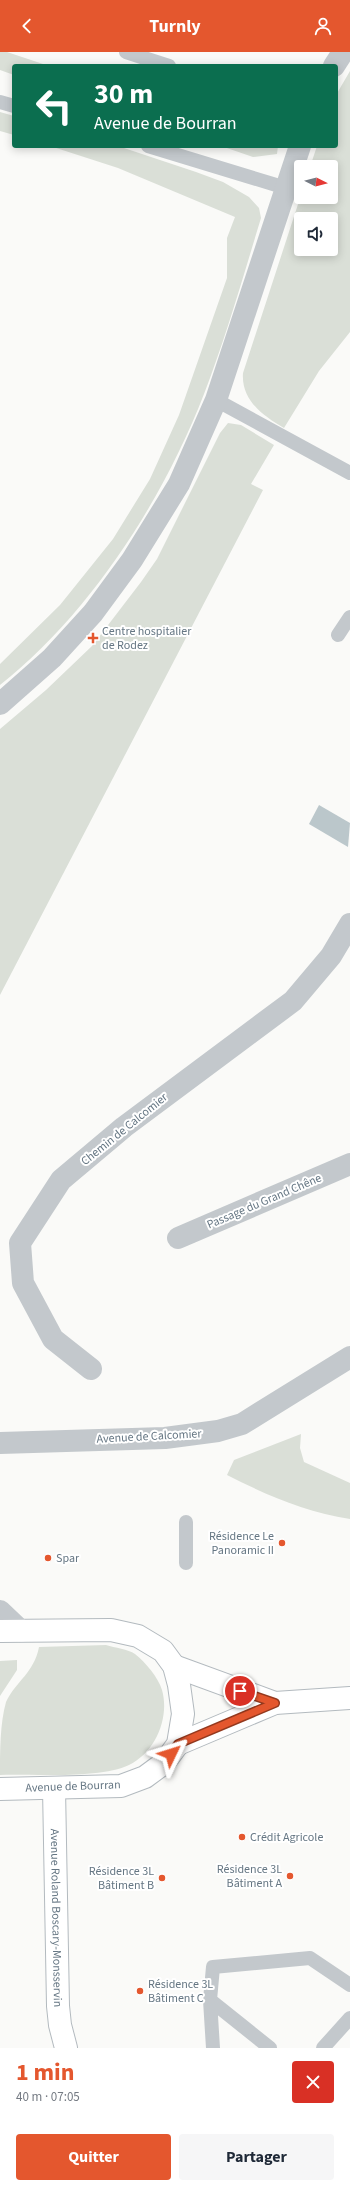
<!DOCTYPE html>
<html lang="fr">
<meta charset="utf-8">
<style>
body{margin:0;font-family:"Source Sans 3",sans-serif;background:#f6f6f7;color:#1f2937;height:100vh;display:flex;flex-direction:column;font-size:15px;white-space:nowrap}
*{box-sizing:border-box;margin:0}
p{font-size:13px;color:#747a83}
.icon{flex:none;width:22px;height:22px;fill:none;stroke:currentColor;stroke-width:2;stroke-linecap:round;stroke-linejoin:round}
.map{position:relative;height:1996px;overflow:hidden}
.sheet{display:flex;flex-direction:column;background:#fff;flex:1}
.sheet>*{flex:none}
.banner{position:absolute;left:12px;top:12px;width:326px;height:84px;border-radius:4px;box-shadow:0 2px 10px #0003;background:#0b6e4f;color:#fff;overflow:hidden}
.needle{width:26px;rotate:96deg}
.buttons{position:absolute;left:294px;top:108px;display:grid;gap:8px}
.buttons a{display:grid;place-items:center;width:44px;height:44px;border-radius:4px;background:#fff;box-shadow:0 2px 10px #0003;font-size:20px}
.pin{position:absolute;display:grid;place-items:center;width:34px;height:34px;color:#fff;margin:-17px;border:2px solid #fff;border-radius:50%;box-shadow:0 1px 4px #0007}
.me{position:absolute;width:44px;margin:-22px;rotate:49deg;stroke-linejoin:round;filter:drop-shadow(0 0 3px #0008)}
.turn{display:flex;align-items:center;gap:14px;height:84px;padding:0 16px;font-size:18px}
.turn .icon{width:52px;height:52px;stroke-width:2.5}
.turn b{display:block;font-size:28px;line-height:34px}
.round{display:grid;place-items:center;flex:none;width:42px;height:42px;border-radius:4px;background:#f6f6f7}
.summary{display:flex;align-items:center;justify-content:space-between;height:68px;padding:0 16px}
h1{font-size:24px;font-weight:700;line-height:30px;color:#e4572e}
.button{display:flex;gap:8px;margin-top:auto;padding:8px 16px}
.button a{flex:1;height:46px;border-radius:4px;background:#e4572e;color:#fff;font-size:16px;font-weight:700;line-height:46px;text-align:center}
.button a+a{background:#f6f6f7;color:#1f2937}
header{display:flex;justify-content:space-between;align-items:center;height:52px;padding:0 16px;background:#e4572e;color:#fff;font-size:18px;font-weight:700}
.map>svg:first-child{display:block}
.green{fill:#dadfd7;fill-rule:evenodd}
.water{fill:#bbc7cb}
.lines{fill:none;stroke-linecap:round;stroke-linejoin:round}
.secondary-casing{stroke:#b3babf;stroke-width:24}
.lane{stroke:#c3c8cc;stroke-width:14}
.street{stroke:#c3c8cc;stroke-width:22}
.secondary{stroke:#fff;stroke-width:22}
.route-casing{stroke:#94391e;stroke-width:10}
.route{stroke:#e4572e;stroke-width:7}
.poi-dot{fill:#e4572e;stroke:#fff;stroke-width:1.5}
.labels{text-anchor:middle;stroke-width:4;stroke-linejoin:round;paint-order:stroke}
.poi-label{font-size:12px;fill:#657683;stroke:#fff;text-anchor:start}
.street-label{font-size:12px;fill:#657683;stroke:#fff}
</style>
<header><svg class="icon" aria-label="back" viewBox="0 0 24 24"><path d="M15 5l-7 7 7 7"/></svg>Turnly<svg class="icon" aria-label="person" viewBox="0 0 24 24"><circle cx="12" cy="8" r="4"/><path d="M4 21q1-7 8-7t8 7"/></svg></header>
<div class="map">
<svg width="350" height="1996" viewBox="0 0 350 1996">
<rect width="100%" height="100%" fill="#fafaf8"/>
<path class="green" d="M 0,0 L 7,0 L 49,14 L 14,14 L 14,23 L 0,18 Z
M 350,19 L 350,280 L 319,319 L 284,376 C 263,364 241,348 243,321 L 301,143 L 301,145 L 331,145 L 331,115 L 310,115 L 317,94 L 336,94 L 336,43 ZM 301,167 L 331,167 L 331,197 L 301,197 Z
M 0,60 L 14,64 L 14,83 L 0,79 Z
M 50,94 L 118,94 L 196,120 L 223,130 L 249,145 L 259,156 L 261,166 C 243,225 226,285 204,342 C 163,448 90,562 0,633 L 0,612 L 60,553 L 113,487 L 150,427 L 179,363 L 227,226 L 227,186 L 235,165 L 118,116 Z
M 221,94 L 278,94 L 277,102 L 253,105 Z
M 228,371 L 241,373 L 274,393 L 251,432 L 263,438 L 0,943 L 0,677 L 46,638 L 92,594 L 141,530 L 157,507 L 220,381 Z
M 301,1382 L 300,1396 L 304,1410 L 350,1431 L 350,1467 C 306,1460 266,1443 227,1423 L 234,1408 Z
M 106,1593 C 115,1596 128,1597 135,1602 C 146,1611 158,1625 162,1638 C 170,1666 155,1701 129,1713 C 100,1727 34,1722 0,1723 C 0,1699 0,1671 6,1650 C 16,1629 34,1621 39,1595 Z
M 17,1608 L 17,1618 L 0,1644 L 0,1609 Z"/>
<path class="water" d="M 319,753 L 350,771 L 348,795 L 309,772 Z"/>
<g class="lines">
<defs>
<g id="secondary">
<path d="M 0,1579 L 111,1578 L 138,1584 L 163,1599 L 174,1614 L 179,1633 L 183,1662 L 178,1692 L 164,1711 L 145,1725 L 121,1734 L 0,1737"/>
<path d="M 174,1614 L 275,1651"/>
<path d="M 178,1692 L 275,1651 L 350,1646"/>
<path id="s1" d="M 54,1736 L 58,1954 L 60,1973 L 66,1996"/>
</g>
</defs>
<use href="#secondary" class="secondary-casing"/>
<path class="lane" d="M 126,0 L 169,14
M 0,50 L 14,54
M 148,94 L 286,136
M 216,348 L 350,421
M 338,583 L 350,565
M 186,1511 L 186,1470
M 210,1948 L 213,1996
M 270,1996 L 210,1948 L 213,1915 L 310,1906 L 350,1933
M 323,1996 L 350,1966"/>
<path class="street" d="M 334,14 L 343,0
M 0,652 L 52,606 L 93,561 L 132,508 L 179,432 L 216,348 L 300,94
M 178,1186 L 350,1112
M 91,1317 L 53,1287 L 23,1231 L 20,1191 L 61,1128 L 124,1075 L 293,949 L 331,904 L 350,872
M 0,1391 L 165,1386 L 218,1379 L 242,1372 L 350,1305
M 0,1559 L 21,1579"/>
<use href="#secondary" class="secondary"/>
</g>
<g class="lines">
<defs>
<path id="route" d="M 171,1702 L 178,1692 L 275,1651 L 240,1639"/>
</defs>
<use href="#route" class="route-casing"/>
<use href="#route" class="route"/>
</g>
<g class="poi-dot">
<path d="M91 580h4v4h4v4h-4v4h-4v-4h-4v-4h4z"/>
<circle cx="282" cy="1491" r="4"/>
<circle cx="48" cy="1506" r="4"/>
<circle cx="242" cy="1785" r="4"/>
<circle cx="290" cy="1824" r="4"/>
<circle cx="162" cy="1826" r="4"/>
<circle cx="140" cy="1939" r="4"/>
</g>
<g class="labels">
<g class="poi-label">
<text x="102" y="583">Centre hospitalier<tspan x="102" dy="14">de Rodez</tspan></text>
<text x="274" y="1488" text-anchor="end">Résidence Le<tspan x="274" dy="14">Panoramic II</tspan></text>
<text x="56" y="1510">Spar</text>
<text x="250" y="1789">Crédit Agricole</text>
<text x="282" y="1821" text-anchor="end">Résidence 3L<tspan x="282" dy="14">Bâtiment A</tspan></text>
<text x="154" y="1823" text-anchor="end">Résidence 3L<tspan x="154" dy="14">Bâtiment B</tspan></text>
<text x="148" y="1936">Résidence 3L<tspan x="148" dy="14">Bâtiment C</tspan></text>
</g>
<g class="street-label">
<text transform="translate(124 1077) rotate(-39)" y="4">Chemin de Calcomier</text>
<text transform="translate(264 1149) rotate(-23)" y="4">Passage du Grand Chêne</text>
<text transform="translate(149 1384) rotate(-3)" y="4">Avenue de Calcomier</text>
<text transform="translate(73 1734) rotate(-2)" y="4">Avenue de Bourran</text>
<text dy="4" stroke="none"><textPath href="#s1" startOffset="130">Avenue Roland Boscary-Monsservin</textPath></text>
</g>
</g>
</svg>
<div class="buttons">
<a><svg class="needle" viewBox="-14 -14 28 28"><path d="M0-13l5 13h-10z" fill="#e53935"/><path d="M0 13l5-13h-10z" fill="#747a83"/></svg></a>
<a><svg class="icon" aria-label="sound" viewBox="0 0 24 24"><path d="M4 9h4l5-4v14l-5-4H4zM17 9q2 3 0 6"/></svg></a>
</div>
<div class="pin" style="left:240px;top:1639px;background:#d93025"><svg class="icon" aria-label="arrive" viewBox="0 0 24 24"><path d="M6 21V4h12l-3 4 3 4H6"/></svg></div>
<svg class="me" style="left:171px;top:1702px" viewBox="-20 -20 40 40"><path d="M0-17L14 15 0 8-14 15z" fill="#e4572e" stroke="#fff" stroke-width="4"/></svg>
<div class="banner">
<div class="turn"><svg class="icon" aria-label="left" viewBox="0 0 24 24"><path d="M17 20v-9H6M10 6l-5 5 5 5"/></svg><div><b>30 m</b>Avenue de Bourran</div></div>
</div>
</div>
<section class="sheet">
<div class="summary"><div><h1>1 min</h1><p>40 m · 07:05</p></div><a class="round" style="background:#d93025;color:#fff"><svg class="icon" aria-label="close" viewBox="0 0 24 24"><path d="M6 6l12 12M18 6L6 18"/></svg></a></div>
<div class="button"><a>Quitter</a><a>Partager</a></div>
</section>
